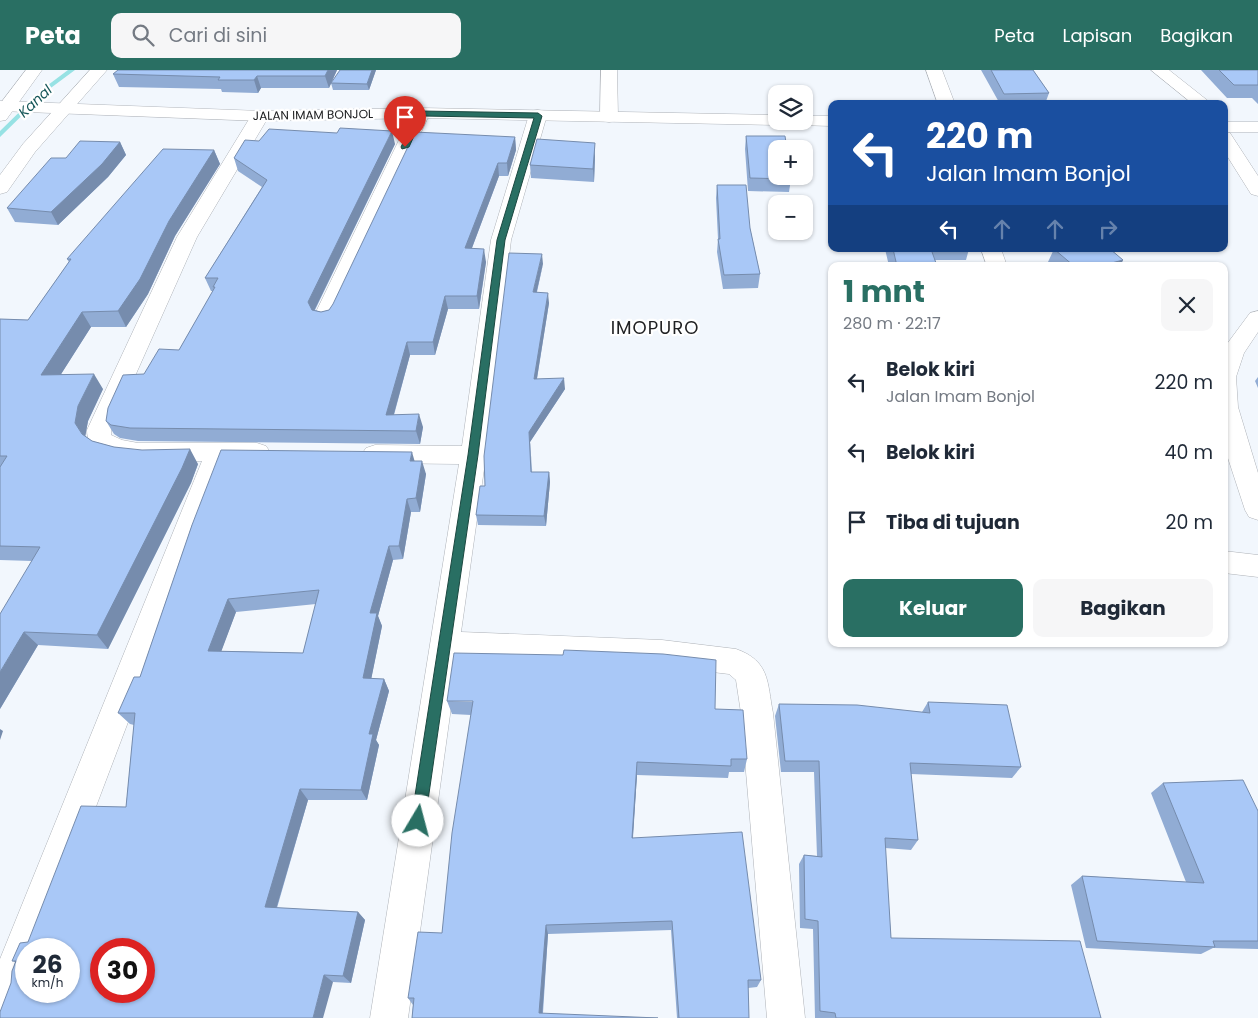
<!DOCTYPE html>
<html lang="id">
<meta charset="utf-8">
<style>
body{margin:0;font-family:Poppins,sans-serif;background:#f6f6f7;color:#1f2937;height:100vh;display:flex;flex-direction:column;font-size:19px;white-space:nowrap}
*{box-sizing:border-box;margin:0}
p{font-size:16px;color:#747a83}
.icon{flex:none;width:28px;height:28px;fill:none;stroke:currentColor;stroke-width:2;stroke-linecap:round;stroke-linejoin:round}
.map{position:relative;flex:1;overflow:hidden}
.drawer{position:absolute;left:828px;top:192px;width:400px;height:385px;display:flex;flex-direction:column;background:#fff;border-radius:10px;box-shadow:0 1px 4px #0004}
.drawer>*{flex:none}
.guide{position:absolute;left:828px;top:30px;width:400px;height:152px;border-radius:10px;box-shadow:0 1px 4px #0004;background:#1a4fa0;color:#fff;overflow:hidden}
.tools{position:absolute;left:768px;top:15px;display:grid;gap:10px}
.tools a{display:grid;place-items:center;width:45px;height:45px;border-radius:10px;background:#fff;box-shadow:0 1px 4px #0004;font-size:25px}
.speed{position:absolute;left:15px;top:868px;display:flex;gap:10px;font-size:25px;font-weight:700;text-align:center}
.speed>*{display:grid;place-content:center;width:65px;height:65px;border-radius:50%;background:#fff;box-shadow:0 1px 4px #0004;line-height:1}
.speed small{font-size:12px;font-weight:400}
.speed .limit{border:8px solid #d22;background:#fff;color:#111}
.pin{position:absolute;display:grid;place-items:center;width:42px;height:42px;color:#fff;margin:-51px -21px;border-radius:50% 50% 50% 0;rotate:-45deg;box-shadow:0 0 5px #0007}
.pin .icon{rotate:45deg}
.me{position:absolute;width:55px;margin:-28px;rotate:8deg;stroke-linejoin:round;filter:drop-shadow(0 0 4px #0008)}
.turn{display:flex;align-items:center;gap:18px;height:105px;padding:0 15px;font-size:22px}
.turn .icon{width:65px;height:65px;stroke-width:2.5}
.turn b{display:block;font-size:35px;line-height:42px}
.lanes{display:flex;align-items:center;height:48px;padding:0 15px;background:#0003;justify-content:center;gap:25px;direction:ltr}
.lanes .off{opacity:.35}
.round{display:grid;place-items:center;flex:none;width:52px;height:52px;border-radius:10px;background:#f6f6f7}
.headline{display:flex;align-items:center;justify-content:space-between;height:85px;padding:0 15px}
h1{font-size:30px;font-weight:700;line-height:38px;color:#296f63}
.cta{display:flex;gap:10px;margin-top:auto;padding:10px 15px}
.cta a{flex:1;height:58px;border-radius:10px;background:#296f63;color:#fff;font-size:20px;font-weight:700;line-height:58px;text-align:center}
.cta a+a{background:#f6f6f7;color:#1f2937}
ul{padding:0;list-style:none}
li{display:flex;align-items:center;gap:15px;height:70px;padding:0 15px}
li div{flex:1}
li b{display:block;font-size:19px}
li em{font-style:normal}
header{display:flex;align-items:center;gap:30px;box-sizing:border-box;height:70px;padding:0 25px;background:#296f63;color:#fff}
header strong{font-size:24px}
nav{display:flex;gap:28px;margin-inline-start:auto;font-size:18px}
.search{width:350px;height:45px;background:#f6f6f7;display:flex;align-items:center;gap:12px;box-sizing:border-box;padding:0 18px;border-radius:10px;color:#747a83;font-size:19px}
.map>svg:first-child{display:block}
.lines{fill:none;stroke-linecap:round;stroke-linejoin:round}
.stream{fill:#97e2e4;fill-rule:evenodd}
.minor-casing{stroke:#aeb2b8;stroke-width:1}
.major-casing{stroke:#aeb2b8;stroke-width:1}
.minor{fill:#fff;fill-rule:evenodd}
.major{fill:#fff;fill-rule:evenodd}
.wall{fill:#91acd4;fill-rule:evenodd}
.shaded-wall{fill:#768cad}
.building{fill:#a9c8f7;stroke:#768cad;fill-rule:evenodd}
.route{fill:#296f63;stroke:#1b4840}
.labels{text-anchor:middle;stroke-width:4.5;stroke-linejoin:round;paint-order:stroke}
.far-street-label{font-size:12px;fill:#202123;stroke:#fff}
.far-water-label{font-size:14px;font-style:italic;fill:#155658;stroke:#fff}
.quarter-label{font-size:18px;letter-spacing:1px;fill:#202123;stroke:#fff}
</style>
<header>
<strong>Peta</strong>
<div class="search"><svg class="icon" aria-label="search" viewBox="0 0 24 24"><circle cx="10" cy="10" r="6"/><path d="M15 15l6 6"/></svg>Cari di sini</div>
<nav><a>Peta</a><a>Lapisan</a><a>Bagikan</a></nav>
</header>
<div class="map">
<svg width="1258" height="948" viewBox="0 0 1258 948">
<rect width="100%" height="100%" fill="#f2f7fd"/>
<g class="lines">
<path class="stream" d="M 68,0 L 75,0 L 48,20 L 0,67 L 0,61 L 44,18 Z"/>
<defs>
<path id="minor" d="M 26,0 L 42,0 L 6,50 L 0,51 L 0,34 Z
M 90,0 L 107,0 L 35,82 L 7,122 L 0,124 L 0,105 L 23,74 Z
M 601,0 L 617,0 L 618,47 L 615,51 L 609,52 L 603,51 L 600,47 Z
M 926,0 L 942,0 L 955,34 L 938,34 Z
M 1151,0 L 1169,0 L 1212,34 L 1193,34 Z
M 421,38 L 427,39 L 430,43 L 336,246 L 333,251 L 325,253 L 317,251 L 314,246 L 412,43 L 415,39 Z
M 538,40 L 544,41 L 547,45 L 511,170 L 486,385 L 461,562 L 662,570 L 736,579 C 770,591 767,612 773,643 L 805,948 L 767,948 L 741,643 L 736,610 L 729,604 L 662,596 L 458,587 L 408,948 L 370,948 L 459,394 L 375,393 L 366,390 L 362,384 L 366,378 L 375,375 L 462,376 L 491,170 L 529,45 L 532,41 Z
M 260,41 L 266,42 L 269,46 L 197,167 L 111,360 L 111,365 L 122,370 L 138,373 L 257,373 L 266,376 L 270,382 L 266,388 L 257,391 L 227,391 L 42,879 L 26,879 L 26,919 L 15,948 L 0,948 L 0,889 L 202,391 C 175,391 86,400 87,360 L 177,167 L 251,46 L 254,42 Z
M 1224,62 L 1230,63 L 1258,106 L 1258,126 L 1251,124 L 1224,81 Z
M 981,179 L 1001,179 L 1007,196 L 987,196 Z
M 1258,241 L 1258,262 L 1244,283 L 1236,307 L 1238,337 L 1258,403 L 1258,450 L 1249,447 L 1245,440 L 1224,376 L 1224,278 L 1250,243 Z
M 1224,481 L 1258,485 L 1258,507 L 1224,503 Z"/>
<path id="major" d="M 0,31 L 260,41 L 421,38 L 776,45 L 776,51 L 784,51 L 776,55 L 421,48 L 260,51 L 0,41 Z
M 804,46 L 831,46 L 831,56 L 798,55 L 796,51 L 804,51 Z
M 1224,52 L 1258,52 L 1258,62 L 1224,62 Z"/>
</defs>
<use href="#minor" class="minor-casing"/>
<use href="#major" class="major-casing"/>
<use href="#minor" class="minor"/>
<use href="#major" class="major"/>
</g>
<path class="wall" d="M 118,0 L 337,0 L 329,18 L 261,18 L 258,23 L 222,22 L 221,19 L 119,17 L 113,4 Z
M 376,0 L 369,20 L 333,20 L 331,13 Z
M 981,0 L 1033,0 L 1049,23 L 1045,34 L 1000,34 Z
M 1201,0 L 1258,0 L 1258,34 L 1252,28 L 1227,28 Z
M 746,66 L 791,109 L 789,122 L 748,121 L 745,79 Z
M 515,67 L 516,80 L 508,106 L 499,106 L 472,178 L 486,192 L 479,239 L 448,239 L 435,285 L 410,285 L 394,345 L 423,357 L 420,374 L 138,371 L 120,368 L 114,364 L 106,351 L 144,304 L 179,280 L 213,221 L 211,221 L 205,208 L 262,117 L 238,101 L 234,88 L 259,71 L 395,74 L 315,240 L 321,242 L 329,240 Z
M 120,72 L 126,85 L 108,107 L 58,155 L 15,152 L 7,138 L 66,88 Z
M 214,80 L 220,94 L 175,166 L 148,224 L 126,257 L 91,257 L 61,304 L 103,319 L 88,351 L 85,366 L 92,371 L 114,377 L 198,394 L 191,413 L 108,579 L 38,575 L 0,639 L 32,491 L 0,490 L 0,249 L 28,250 L 69,192 L 67,189 Z
M 595,86 L 594,112 L 531,108 L 530,95 Z
M 717,115 L 750,158 L 760,204 L 758,218 L 723,219 L 717,182 L 718,169 L 716,128 Z
M 885,179 L 969,179 L 966,190 L 935,190 L 937,196 L 889,196 Z
M 1054,179 L 1123,190 L 1120,196 L 1053,196 L 1048,192 Z
M 543,194 L 537,222 L 549,233 L 537,309 L 565,319 L 530,372 L 532,402 L 549,402 L 550,412 L 546,456 L 478,455 L 476,445 L 485,416 Z
M 1258,307 L 1258,318 L 1255,311 Z
M 414,391 L 426,404 L 420,442 L 411,442 L 403,489 L 393,490 L 378,546 L 382,556 L 371,609 L 384,609 L 389,621 L 376,670 L 379,675 L 367,730 L 308,730 L 277,838 L 358,842 L 365,850 L 351,913 L 333,912 L 11,913 L 15,892 L 12,891 L 28,872 L 126,737 L 134,655 L 130,654 L 118,643 L 140,607 L 192,455 ZM 316,534 L 303,583 L 221,581 L 236,542 Z
M 447,631 L 715,639 L 747,689 L 744,702 L 729,702 L 728,708 L 637,705 L 633,768 L 761,910 L 757,917 L 748,918 L 749,948 L 677,948 L 671,860 L 548,864 L 543,943 L 412,948 L 413,935 L 408,928 L 442,863 L 471,645 L 452,644 Z
M 928,632 L 1021,697 L 1012,708 L 911,704 L 918,770 L 911,780 L 885,778 L 891,868 L 1101,948 L 815,948 L 813,859 L 800,858 L 799,794 L 804,785 L 817,786 L 814,702 L 781,702 L 775,646 L 779,634 L 922,642 Z
M 1163,713 L 1258,741 L 1258,879 L 1213,878 L 1201,884 L 1086,878 L 1071,815 L 1082,806 L 1186,812 L 1151,723 Z"/>
<path class="shaded-wall" d="M 328,0 L 337,0 L 329,18 L 325,6 Z
M 372,0 L 376,0 L 369,20 L 367,14 Z
M 257,6 L 261,18 L 258,23 L 254,10 Z
M 392,61 L 395,74 L 312,245 L 308,232 Z
M 515,67 L 516,80 L 508,106 L 507,93 Z
M 120,72 L 126,85 L 108,107 L 58,155 L 51,142 Z
M 595,73 L 595,86 L 594,112 L 593,99 Z
M 214,80 L 220,94 L 175,166 L 148,224 L 126,257 L 118,241 L 169,151 Z
M 498,93 L 499,106 L 467,191 L 465,178 Z
M 484,179 L 486,192 L 479,239 L 477,226 Z
M 542,184 L 543,194 L 534,233 L 533,222 Z
M 1123,190 L 1120,196 L 1100,196 Z
M 548,223 L 549,233 L 535,320 L 534,309 Z
M 445,226 L 448,239 L 435,285 L 433,272 Z
M 82,242 L 91,257 L 51,320 L 41,305 Z
M 407,272 L 410,285 L 390,358 L 386,345 Z
M 94,304 L 103,319 L 88,351 L 85,368 L 75,353 L 78,336 Z
M 564,308 L 565,319 L 530,372 L 533,412 L 529,362 Z
M 419,344 L 423,357 L 420,374 L 416,361 Z
M 190,379 L 198,394 L 191,413 L 108,579 L 97,565 Z
M 412,382 L 416,396 L 410,391 Z
M 422,391 L 426,404 L 420,442 L 416,428 Z
M 549,402 L 550,412 L 546,456 L 544,446 Z
M 407,429 L 411,442 L 403,489 L 399,476 Z
M 389,476 L 393,490 L 378,546 L 382,556 L 369,620 L 363,608 L 370,543 Z
M 228,529 L 236,542 L 217,593 L 208,581 Z
M 24,562 L 38,575 L 0,639 L 0,602 Z
M 384,609 L 389,621 L 376,670 L 379,675 L 367,730 L 361,720 L 369,664 Z
M 0,659 L 3,661 L 0,670 Z
M 637,692 L 637,705 L 632,779 L 632,768 Z
M 300,719 L 308,730 L 274,846 L 265,837 Z
M 358,842 L 365,850 L 351,913 L 343,906 Z
M 546,855 L 548,864 L 542,948 L 539,943 Z
M 324,905 L 333,912 L 323,948 L 313,948 Z"/>
<path class="building" d="M 118,0 L 328,0 L 325,6 L 257,6 L 254,10 L 218,10 L 220,7 L 113,4 Z
M 340,0 L 372,0 L 367,14 L 331,13 Z
M 991,0 L 1033,0 L 1049,23 L 1004,24 Z
M 1219,0 L 1258,0 L 1258,15 L 1234,15 Z
M 340,58 L 392,61 L 308,232 L 312,240 L 321,242 L 329,240 L 333,234 L 415,62 L 515,67 L 507,93 L 498,93 L 465,178 L 484,179 L 477,226 L 445,226 L 433,272 L 407,272 L 386,345 L 419,344 L 416,361 L 130,358 L 111,355 L 106,351 L 108,338 L 123,305 L 144,304 L 159,279 L 179,280 L 215,217 L 213,217 L 218,208 L 205,208 L 267,110 L 234,88 L 245,70 L 259,71 L 269,59 L 337,63 Z
M 746,66 L 785,66 L 787,79 L 776,79 L 776,106 L 791,106 L 791,109 L 750,108 Z
M 537,69 L 595,73 L 593,99 L 530,95 Z
M 80,71 L 120,72 L 102,94 L 51,142 L 7,138 L 51,88 L 66,88 Z
M 163,79 L 214,80 L 169,151 L 140,209 L 118,241 L 82,242 L 41,305 L 94,304 L 78,336 L 75,353 L 82,364 L 92,371 L 114,377 L 142,380 L 190,379 L 182,398 L 97,565 L 24,562 L 0,602 L 0,544 L 40,477 L 0,476 L 0,397 L 7,386 L 0,386 L 0,249 L 28,250 L 71,189 L 67,189 Z
M 717,115 L 746,115 L 750,158 L 760,204 L 724,205 L 718,169 L 720,169 Z
M 893,179 L 931,179 L 937,196 L 897,196 Z
M 1054,179 L 1110,179 L 1123,190 L 1100,196 L 1074,196 Z
M 509,183 L 542,184 L 533,222 L 548,223 L 534,309 L 564,308 L 529,362 L 531,402 L 549,402 L 544,446 L 476,445 L 480,416 L 485,416 L 484,386 Z
M 221,380 L 412,382 L 410,391 L 422,391 L 416,428 L 407,429 L 399,476 L 389,476 L 370,543 L 377,543 L 363,608 L 384,609 L 369,664 L 373,664 L 361,720 L 300,719 L 265,837 L 358,842 L 343,906 L 324,905 L 313,948 L 0,948 L 0,942 L 11,913 L 12,901 L 16,891 L 12,891 L 20,873 L 28,872 L 81,736 L 126,737 L 135,643 L 118,643 L 134,607 L 140,607 L 192,455 ZM 319,520 L 303,583 L 208,581 L 228,529 ZM 26,879 L 69,879 L 69,921 L 26,921 ZM 101,879 L 144,879 L 144,921 L 101,921 Z
M 564,580 L 663,584 L 716,590 L 715,639 L 743,640 L 747,689 L 731,689 L 731,696 L 637,692 L 632,768 L 742,762 L 761,910 L 748,910 L 749,948 L 679,948 L 672,851 L 546,855 L 539,943 L 658,948 L 412,948 L 414,928 L 408,928 L 418,862 L 442,863 L 452,763 L 473,631 L 447,631 L 454,583 L 563,585 Z
M 928,632 L 1007,635 L 1021,697 L 910,693 L 918,770 L 885,768 L 891,868 L 1080,871 L 1101,948 L 836,948 L 835,943 L 820,941 L 818,851 L 805,849 L 804,785 L 822,787 L 819,691 L 785,691 L 779,634 L 857,635 L 930,643 Z
M 1243,710 L 1258,741 L 1258,871 L 1213,871 L 1215,877 L 1097,871 L 1082,806 L 1204,813 L 1163,713 Z"/>
<path class="route" d="M 421,41 L 538,43 L 542,46 L 505,170 L 478,385 L 425,751 L 423,756 L 418,758 L 413,756 L 411,751 L 468,385 L 497,170 L 534,48 L 423,46 L 409,77 L 402,79 L 401,77 L 417,43 Z"/>
<g class="labels">
<g class="far-street-label">
<text transform="translate(313 45) rotate(-1)" y="4">JALAN IMAM BONJOL</text>
</g>
<g class="far-water-label">
<text transform="translate(35 31) rotate(-43)" y="5">Kanal</text>
</g>
<g class="quarter-label">
<text x="655" y="264">IMOPURO</text>
</g>
</g>
</svg>
<div class="tools">
<a><svg class="icon" aria-label="layers" viewBox="0 0 24 24"><path d="M12 4l9 5-9 5-9-5zM3 14l9 5 9-5"/></svg></a>
<a>+</a>
<a>−</a>
</div>
<div class="speed"><div>26<small>km/h</small></div><div class="limit">30</div></div>
<div class="pin" style="left:405px;top:77px;background:#d93025"><svg class="icon" aria-label="arrive" viewBox="0 0 24 24"><path d="M6 21V4h12l-3 4 3 4H6"/></svg></div>
<svg class="me" style="left:418px;top:751px" viewBox="-20 -20 40 40"><circle r="19" fill="#fff"/><path d="M0-13L10 11 0 6-10 11z" fill="#296f63"/></svg>
<div class="guide">
<div class="turn"><svg class="icon" aria-label="left" viewBox="0 0 24 24"><path d="M17 20v-9H6M10 6l-5 5 5 5"/></svg><div><b>220 m</b>Jalan Imam Bonjol</div></div>
<div class="lanes"><svg class="icon" aria-label="left" viewBox="0 0 24 24"><path d="M17 20v-9H6M10 6l-5 5 5 5"/></svg><svg class="icon off" aria-label="ahead" viewBox="0 0 24 24"><path d="M12 20V5M6 11l6-6 6 6"/></svg><svg class="icon off" aria-label="ahead" viewBox="0 0 24 24"><path d="M12 20V5M6 11l6-6 6 6"/></svg><svg class="icon off" aria-label="right" viewBox="0 0 24 24"><path d="M7 20v-9h11M14 6l5 5-5 5"/></svg></div>
</div>
<section class="drawer">
<div class="headline"><div><h1>1 mnt</h1><p>280 m · 22:17</p></div><a class="round"><svg class="icon" aria-label="close" viewBox="0 0 24 24"><path d="M6 6l12 12M18 6L6 18"/></svg></a></div>
<ul>
<li><svg class="icon" aria-label="left" viewBox="0 0 24 24"><path d="M17 20v-9H6M10 6l-5 5 5 5"/></svg><div><b>Belok kiri</b><p>Jalan Imam Bonjol</p></div><em>220 m</em></li>
<li><svg class="icon" aria-label="left" viewBox="0 0 24 24"><path d="M17 20v-9H6M10 6l-5 5 5 5"/></svg><div><b>Belok kiri</b></div><em>40 m</em></li>
<li><svg class="icon" aria-label="arrive" viewBox="0 0 24 24"><path d="M6 21V4h12l-3 4 3 4H6"/></svg><div><b>Tiba di tujuan</b></div><em>20 m</em></li>
</ul>
<div class="cta"><a>Keluar</a><a>Bagikan</a></div>
</section>
</div>
